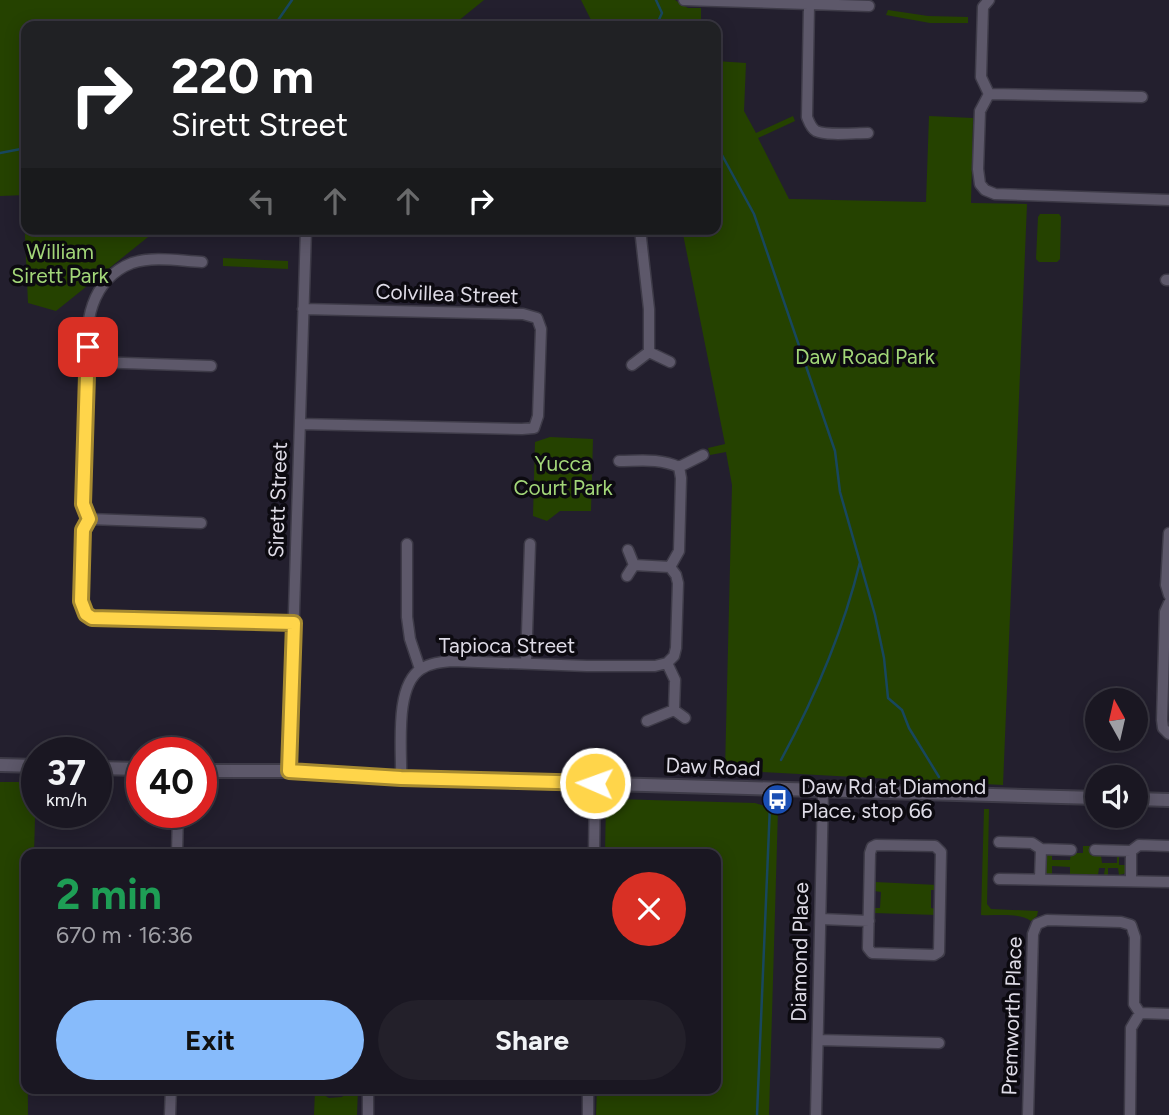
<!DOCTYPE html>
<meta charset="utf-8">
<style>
body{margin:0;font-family:Figtree,sans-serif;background:#23202a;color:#f1f3f6;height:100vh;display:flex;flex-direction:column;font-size:26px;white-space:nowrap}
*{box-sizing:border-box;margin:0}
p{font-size:23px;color:#9f9fa5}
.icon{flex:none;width:38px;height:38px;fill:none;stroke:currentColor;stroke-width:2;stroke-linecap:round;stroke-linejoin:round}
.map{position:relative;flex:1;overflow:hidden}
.sheet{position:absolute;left:21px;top:849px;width:700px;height:245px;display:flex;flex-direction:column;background:#1a1722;border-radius:14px;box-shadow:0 4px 18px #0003,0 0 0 2px #383640}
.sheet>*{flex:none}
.hud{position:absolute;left:21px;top:21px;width:700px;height:214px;border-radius:14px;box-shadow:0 4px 18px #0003,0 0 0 2px #383640;background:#202124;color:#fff;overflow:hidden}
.needle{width:46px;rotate:352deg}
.controls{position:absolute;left:1085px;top:688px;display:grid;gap:14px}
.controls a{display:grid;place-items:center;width:63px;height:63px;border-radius:50%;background:#1a1722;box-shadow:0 4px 18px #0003,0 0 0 2px #383640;font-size:35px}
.speed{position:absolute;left:21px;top:737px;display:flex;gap:14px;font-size:35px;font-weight:700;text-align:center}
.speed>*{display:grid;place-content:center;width:91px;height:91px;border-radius:50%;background:#1a1722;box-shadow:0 4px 18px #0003,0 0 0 2px #383640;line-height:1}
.speed small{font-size:18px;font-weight:400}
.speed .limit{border:10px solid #d22;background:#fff;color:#111}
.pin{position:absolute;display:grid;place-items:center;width:60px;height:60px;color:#fff;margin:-30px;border-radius:14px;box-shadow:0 4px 10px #0006}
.me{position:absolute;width:77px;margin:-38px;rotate:272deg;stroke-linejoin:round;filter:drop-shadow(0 0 5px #0008)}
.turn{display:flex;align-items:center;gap:24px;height:147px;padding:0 35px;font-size:32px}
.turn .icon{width:91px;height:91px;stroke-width:2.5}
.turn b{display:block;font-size:49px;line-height:60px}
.lanes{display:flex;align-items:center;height:66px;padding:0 35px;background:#0003;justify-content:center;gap:35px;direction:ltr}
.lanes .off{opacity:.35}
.round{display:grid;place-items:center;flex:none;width:74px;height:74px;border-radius:37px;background:#23202a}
.overview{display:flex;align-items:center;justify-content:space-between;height:119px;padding:0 35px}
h1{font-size:42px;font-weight:700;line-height:52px;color:#1e9e55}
.primary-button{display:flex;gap:14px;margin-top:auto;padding:14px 35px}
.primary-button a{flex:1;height:80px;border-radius:42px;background:#87bbfb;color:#111;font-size:28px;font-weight:700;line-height:80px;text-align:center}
.primary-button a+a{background:#23202a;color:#f1f3f6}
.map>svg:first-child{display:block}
.green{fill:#254200}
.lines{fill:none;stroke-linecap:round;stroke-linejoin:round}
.stream{stroke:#18475e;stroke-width:2.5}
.minor-casing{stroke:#3e3b48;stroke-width:13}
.tertiary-casing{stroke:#3e3b48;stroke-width:16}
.minor{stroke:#5d586a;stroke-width:10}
.tertiary{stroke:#5d586a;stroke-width:12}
.route-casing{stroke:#a68a30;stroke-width:18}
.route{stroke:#ffd54a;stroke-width:12}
.labels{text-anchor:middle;stroke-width:7;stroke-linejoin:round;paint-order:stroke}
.park-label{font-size:21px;fill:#a3d779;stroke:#0c0a10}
.street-label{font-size:21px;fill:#dedbe6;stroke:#0c0a10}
.poi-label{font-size:21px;fill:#dedbe6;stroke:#0c0a10;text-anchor:start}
</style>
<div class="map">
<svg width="1169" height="1115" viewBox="0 0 1169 1115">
<rect width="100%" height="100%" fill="#231f2e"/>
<path class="green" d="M 0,0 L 484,0 L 452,26 L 26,26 L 26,195 L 0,196 Z
M 581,0 L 675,0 L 688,8 L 701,8 L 701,26 L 594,26 Z
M 888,10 L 928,16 L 968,17 L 968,23 L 930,23 L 886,15 Z
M 716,61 L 746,63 L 744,111 L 756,133 L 793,116 L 795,121 L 758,138 L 789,199 L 926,202 L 929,116 L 973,118 L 971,203 L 1027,204 L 1003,785 L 725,770 L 732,485 L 726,452 L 710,455 L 708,448 L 725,444 L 682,229 L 716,229 Z
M 24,214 L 26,214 L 26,229 L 158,229 L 56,311 L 28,303 Z
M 1040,214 L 1059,214 L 1061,217 L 1060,259 L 1057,262 L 1039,262 L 1036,259 L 1038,217 Z
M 223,258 L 288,261 L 288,269 L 223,266 Z
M 550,437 L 593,439 L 591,511 L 560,511 L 547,521 L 533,516 L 535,442 Z
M 0,782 L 36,782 L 34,854 L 26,854 L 28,1115 L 0,1115 Z
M 615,799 L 755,803 L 778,810 L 769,1115 L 596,1115 L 597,1089 L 716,1088 L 716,854 L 605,854 L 606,803 Z
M 984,809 L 989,809 L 987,904 L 991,909 L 1038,911 L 1037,916 L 1031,921 C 1018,912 996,916 981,915 Z
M 1083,846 L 1090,846 L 1090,855 L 1101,855 L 1102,863 L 1117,863 L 1117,855 L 1127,855 L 1119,857 L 1119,865 L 1127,865 L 1127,873 L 1119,875 L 1118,868 L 1108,868 L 1108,875 L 1104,875 L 1105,868 L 1099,868 L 1098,875 L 1070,874 L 1070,867 L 1052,866 L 1052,874 L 1045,874 L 1046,853 L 1052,853 L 1052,860 L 1070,860 L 1071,853 L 1083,853 Z
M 875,882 L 938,885 L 938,890 L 931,890 L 931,908 L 937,909 L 937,915 L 873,913 L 874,908 L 880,908 L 881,892 L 874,891 Z
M 351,1088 L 358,1089 L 357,1115 L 314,1115 L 315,1090 L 329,1098 L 342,1097 Z"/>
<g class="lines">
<path class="stream" d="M 274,26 L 292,0
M 656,26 L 662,13 L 656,0
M 716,144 L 754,214 L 835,451 L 840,492 L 875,615 L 884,658 L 888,698 L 902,710 L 909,728 L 939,777
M 0,153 L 26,148
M 781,760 C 815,697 843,632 860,562
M 757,1115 L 770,805"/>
<defs>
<path id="minor" d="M 684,0 L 869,6
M 989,0 L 983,7 L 981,77 L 989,94 L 980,111 L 978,169 L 980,184 L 985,190 L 995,194 L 1169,200
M 809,5 L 807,117 C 809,122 811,128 816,131 C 827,136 855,133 868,133
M 989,94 L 1142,97
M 640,229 L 649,309 L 649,352
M 202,262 C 180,261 154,256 132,263 C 93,278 79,326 94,362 L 87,375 L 83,504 L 89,519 L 83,530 L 81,601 L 86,614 L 92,618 L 294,623
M 1166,280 L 1169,280
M 94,362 L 211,366
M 632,365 L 649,352 L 670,362
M 300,424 L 522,429 L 534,428 L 538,416 L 541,329 L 537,318 L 523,314 L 303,309
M 619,461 C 640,461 659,458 679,467 L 681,478 L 679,551 L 670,567 L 676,575 L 678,583 L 676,648 L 674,656 L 667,663 L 675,680 L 674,710
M 679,467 L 703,455
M 89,519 L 201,523
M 1169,533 L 1166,585 L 1169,595
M 407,544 L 407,617 L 410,639 L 420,669
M 634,565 L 670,567
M 627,576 L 634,565 L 628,550
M 1169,603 L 1165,612 L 1162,720 L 1163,728 L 1169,734
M 526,663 L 530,544
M 647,721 L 674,710 L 685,718
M 289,771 L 306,229
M 401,778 C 402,749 394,686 421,669 C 430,663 441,662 452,661 L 587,666 L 655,666 L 667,663
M 999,842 L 1032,843 L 1041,849
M 876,845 L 935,846 L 941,852 L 939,952 L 934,955 L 872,953 L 868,948 L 870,853 L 872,847 Z
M 1095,850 L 1131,851 L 1131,880
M 1131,851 L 1139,845 L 1169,846
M 177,854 L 178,812
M 594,854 L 595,783
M 999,879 L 1169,882
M 1040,879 L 1041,849 L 1071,850
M 821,919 L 869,921
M 818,1040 L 939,1043
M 170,1115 L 171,1088
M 368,1115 L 368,1088
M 588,1115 L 588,1088
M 816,1115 L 823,790
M 1028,1115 L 1033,934 L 1037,924 L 1047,920 L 1121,922 L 1131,925 L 1135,937 L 1134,1004 L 1140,1013 L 1169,1014
M 1130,1115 L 1131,1028 L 1140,1013"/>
<path id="tertiary" d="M 0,765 L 37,766
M 96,768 L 142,769
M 201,771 L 289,771 L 401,778 L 1097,798
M 1136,799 L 1169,800"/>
</defs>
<use href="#minor" class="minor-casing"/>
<use href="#tertiary" class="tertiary-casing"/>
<use href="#minor" class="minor"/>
<use href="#tertiary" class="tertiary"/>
</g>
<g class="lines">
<defs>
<path id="route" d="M 88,347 L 94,362 L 87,375 L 83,504 L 89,519 L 83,530 L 81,601 L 86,614 L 92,618 L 294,623 L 289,771 L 401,778 L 595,783"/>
</defs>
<use href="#route" class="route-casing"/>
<use href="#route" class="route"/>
</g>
<defs>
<symbol id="bus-disc" viewBox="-11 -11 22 22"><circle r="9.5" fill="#1a4fb4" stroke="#0c0a10"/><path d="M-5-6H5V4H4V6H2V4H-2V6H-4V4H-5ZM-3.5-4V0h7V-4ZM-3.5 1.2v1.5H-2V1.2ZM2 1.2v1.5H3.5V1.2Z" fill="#fff"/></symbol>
</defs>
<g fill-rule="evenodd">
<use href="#bus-disc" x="760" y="782" width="35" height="35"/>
</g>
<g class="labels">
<g class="park-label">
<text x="60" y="259">William<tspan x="60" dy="24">Sirett Park</tspan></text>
<text x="865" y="364">Daw Road Park</text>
<text x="563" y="471">Yucca<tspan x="563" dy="24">Court Park</tspan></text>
</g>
<g class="street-label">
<text transform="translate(447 294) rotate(2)" y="7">Colvillea Street</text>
<text transform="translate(278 500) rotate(-88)" y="7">Sirett Street</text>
<text x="507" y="653">Tapioca Street</text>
<text transform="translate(713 767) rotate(2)" y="7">Daw Road</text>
<text transform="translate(800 952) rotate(-89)" y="7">Diamond Place</text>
<text transform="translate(1012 1016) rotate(-88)" y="7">Premworth Place</text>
</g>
<g class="poi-label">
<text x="801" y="794">Daw Rd at Diamond<tspan x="801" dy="24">Place, stop 66</tspan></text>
</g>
</g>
</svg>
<div class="controls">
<a><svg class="needle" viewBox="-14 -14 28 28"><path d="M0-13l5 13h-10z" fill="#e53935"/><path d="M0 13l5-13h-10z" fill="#9f9fa5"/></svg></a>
<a><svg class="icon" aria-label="sound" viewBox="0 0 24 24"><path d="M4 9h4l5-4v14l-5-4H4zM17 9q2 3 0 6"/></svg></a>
</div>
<div class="speed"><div>37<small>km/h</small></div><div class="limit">40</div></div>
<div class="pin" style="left:88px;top:347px;background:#d93025"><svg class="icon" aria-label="arrive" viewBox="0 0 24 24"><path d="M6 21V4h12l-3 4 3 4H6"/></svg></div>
<svg class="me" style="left:595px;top:783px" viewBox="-20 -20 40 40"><circle r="17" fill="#ffd54a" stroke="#fff" stroke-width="3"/><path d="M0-11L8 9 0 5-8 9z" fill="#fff"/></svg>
<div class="hud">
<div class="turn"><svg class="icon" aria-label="right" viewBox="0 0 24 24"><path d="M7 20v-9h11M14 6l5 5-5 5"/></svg><div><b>220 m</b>Sirett Street</div></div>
<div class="lanes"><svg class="icon off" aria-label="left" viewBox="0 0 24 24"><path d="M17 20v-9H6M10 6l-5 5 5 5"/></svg><svg class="icon off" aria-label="ahead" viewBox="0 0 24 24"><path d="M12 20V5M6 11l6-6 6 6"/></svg><svg class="icon off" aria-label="ahead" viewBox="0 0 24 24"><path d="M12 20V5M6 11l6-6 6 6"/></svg><svg class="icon" aria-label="right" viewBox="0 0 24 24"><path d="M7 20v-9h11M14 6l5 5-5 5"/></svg></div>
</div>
<section class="sheet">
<div class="overview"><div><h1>2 min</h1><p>670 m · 16:36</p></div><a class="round" style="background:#d93025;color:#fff"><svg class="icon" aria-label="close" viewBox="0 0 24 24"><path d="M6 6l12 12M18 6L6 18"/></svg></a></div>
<div class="primary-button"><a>Exit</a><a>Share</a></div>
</section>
</div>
